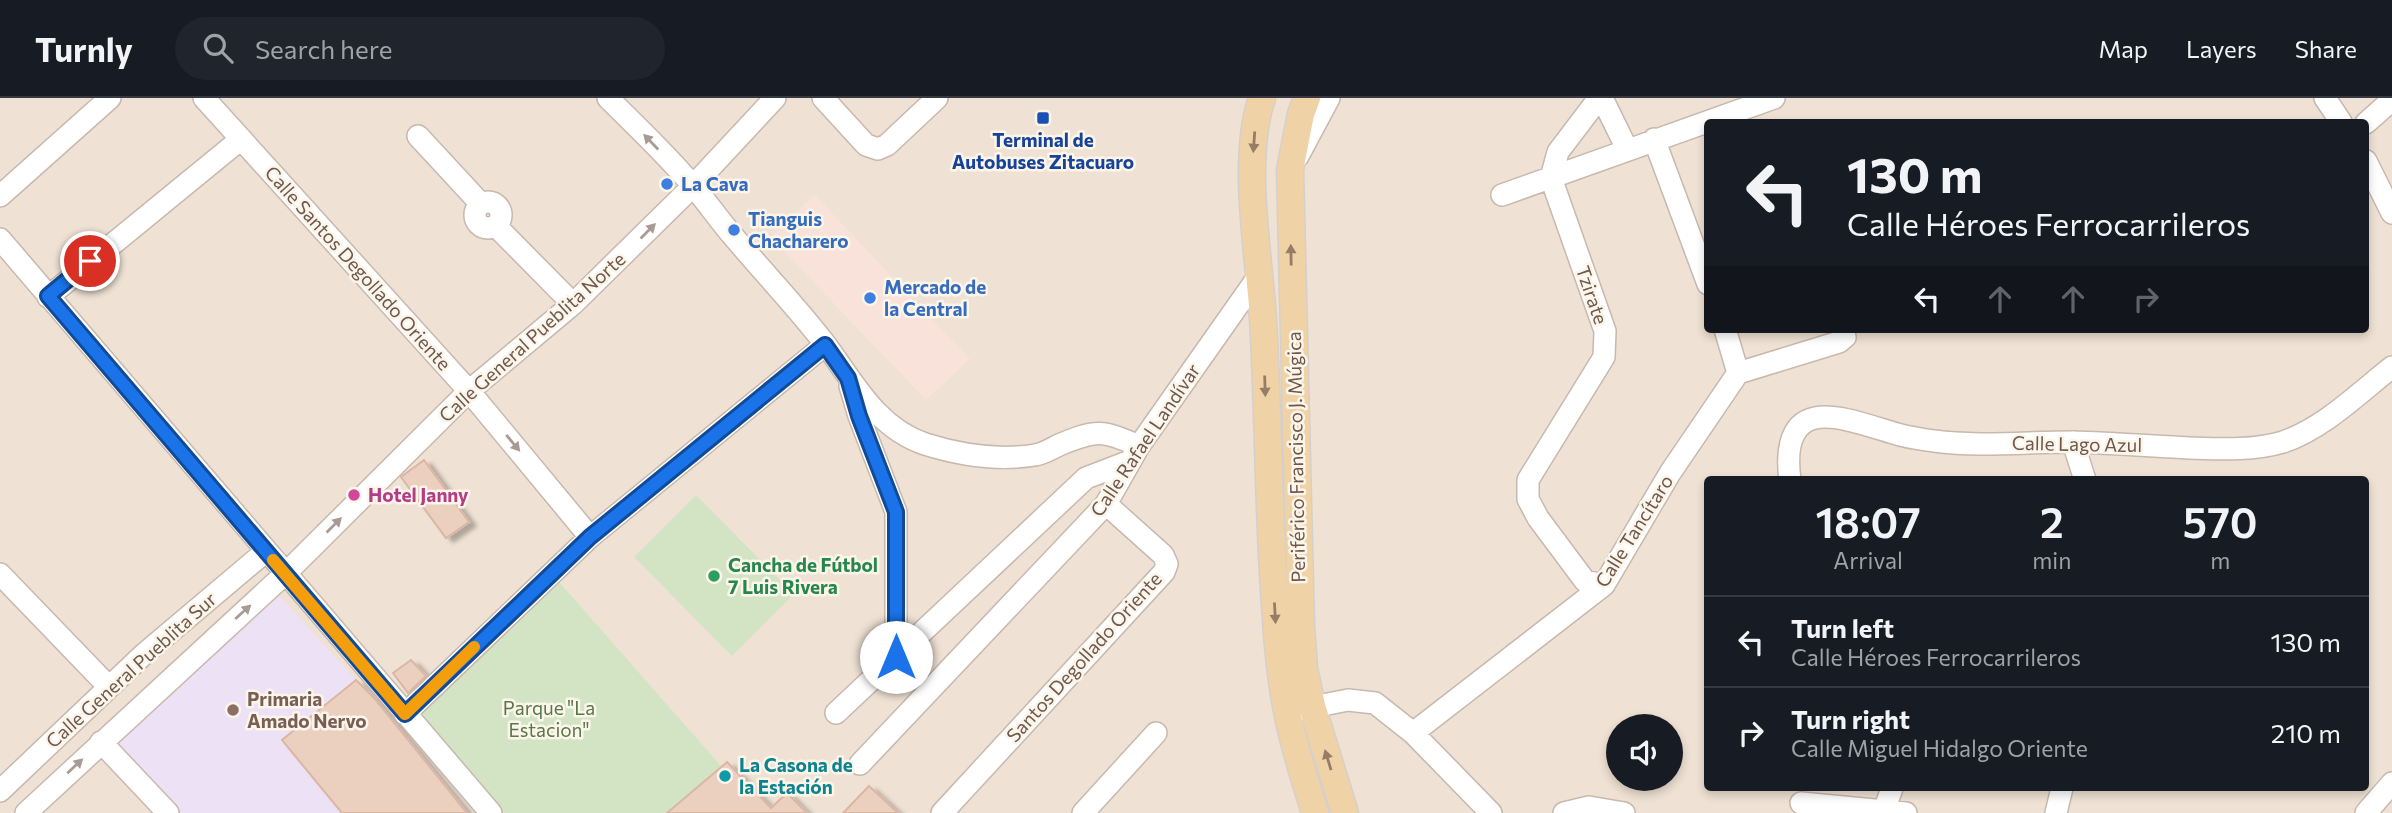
<!DOCTYPE html>
<meta charset="utf-8">
<style>
body{margin:0;font-family:Commissioner,sans-serif;background:#20242c;color:#f1f3f6;height:100vh;display:flex;flex-direction:column;font-size:26px;white-space:nowrap}
*{box-sizing:border-box;margin:0}
p{font-size:23px;color:#9ea1a6}
.icon{flex:none;width:38px;height:38px;fill:none;stroke:currentColor;stroke-width:2;stroke-linecap:round;stroke-linejoin:round}
.map{position:relative;flex:1;overflow:hidden}
.sheet{position:absolute;left:1704px;top:378px;width:665px;height:315px;display:flex;flex-direction:column;background:#171b24;border-radius:7px;box-shadow:0 4px 10px #0003}
.sheet>*{flex:none}
.guide{position:absolute;left:1704px;top:21px;width:665px;height:214px;border-radius:7px;box-shadow:0 4px 10px #0003;background:#171b24;color:#f1f3f6;overflow:hidden}
.tools{position:absolute;left:1606px;top:616px;display:grid;gap:14px}
.tools a{display:grid;place-items:center;width:77px;height:77px;border-radius:50%;background:#171b24;box-shadow:0 4px 10px #0003;font-size:35px}
.pin{position:absolute;display:grid;place-items:center;width:60px;height:60px;color:#fff;margin:-30px;border:4px solid #fff;border-radius:50%;box-shadow:0 2px 7px #0007}
.me{position:absolute;width:77px;margin:-38px;rotate:0deg;stroke-linejoin:round;filter:drop-shadow(0 0 5px #0008)}
.turn{display:flex;align-items:center;gap:24px;height:147px;padding:0 28px;font-size:32px}
.turn .icon{width:91px;height:91px;stroke-width:2.5}
.turn b{display:block;font-size:49px;line-height:60px}
.lanes{display:flex;align-items:center;height:66px;padding:0 28px;background:#0003;justify-content:center;gap:35px;direction:ltr}
.lanes .off{opacity:.35}
.eta{display:flex;justify-content:space-evenly;align-items:center;height:119px;text-align:center}
.eta b{font-size:42px;font-weight:600;line-height:49px}
ul{padding:0;list-style:none}
li{display:flex;align-items:center;gap:21px;height:91px;padding:0 28px;border-top:2px solid #363941}
li div{flex:1}
li b{display:block;font-size:26px}
li em{font-style:normal}
header{display:flex;align-items:center;gap:42px;box-sizing:border-box;height:98px;padding:0 35px;background:#171b24;border-bottom:2px solid #363941}
header strong{font-size:33px}
nav{display:flex;gap:38px;margin-inline-start:auto;font-size:24px}
.search{width:490px;height:63px;background:#20242c;display:flex;align-items:center;gap:18px;box-sizing:border-box;padding:0 24px;border-radius:38px;color:#9ea1a6;font-size:26px}
.map>svg:first-child{display:block}
.residential{fill:#efe2d4;fill-rule:evenodd}
.commercial{fill:#f8e2da}
.education{fill:#ede2f5}
.green{fill:#d3e4c5}
.building{fill:#ebd0c0;stroke:#dbb6a3;stroke-width:2;filter:url(#shadow)}
.lines{fill:none;stroke-linecap:round;stroke-linejoin:round}
.minor-casing{stroke:#c8b8ad;stroke-width:24}
.major-casing{stroke:#d6d0cd;stroke-width:29}
.minor{stroke:#fff;stroke-width:21}
.major{stroke:#efd2a5;stroke-width:26}
.oneway{fill:#a89b95}
.oneway2{fill:#957d68}
.route-casing{stroke:#114b97;stroke-width:18}
.route{stroke:#1a73e8;stroke-width:12}
.slow{stroke:#f59e0b;stroke-width:12}
.transit-dot{fill:#1a4fb4;stroke:#fcf5ea;stroke-width:2.5}
.shop-dot{fill:#3f7fe0;stroke:#fcf5ea;stroke-width:2.5}
.hotel-dot{fill:#d1479c;stroke:#fcf5ea;stroke-width:2.5}
.leisure-dot{fill:#2e9e5b;stroke:#fcf5ea;stroke-width:2.5}
.education-dot{fill:#8d6e63;stroke:#fcf5ea;stroke-width:2.5}
.culture-dot{fill:#0f9aa8;stroke:#fcf5ea;stroke-width:2.5}
.labels{text-anchor:middle;stroke-width:5;stroke-linejoin:round;paint-order:stroke}
.transit-label{font-size:19px;font-weight:bold;fill:#164399;stroke:#fcf5ea}
.shop-label{font-size:19px;font-weight:bold;fill:#366cbe;stroke:#fcf5ea;text-anchor:start}
.street-label{font-size:19px;fill:#6e584e;stroke:#fcf5ea}
.hotel-label{font-size:19px;font-weight:bold;fill:#b23c85;stroke:#fcf5ea;text-anchor:start}
.leisure-label{font-size:19px;font-weight:bold;fill:#27864d;stroke:#fcf5ea;text-anchor:start}
.education-label{font-size:19px;font-weight:bold;fill:#785e54;stroke:#fcf5ea;text-anchor:start}
.park-label{font-size:19px;fill:#59784a;stroke:#fcf5ea}
.culture-label{font-size:19px;font-weight:bold;fill:#0d838f;stroke:#fcf5ea;text-anchor:start}
</style>
<header>
<strong>Turnly</strong>
<div class="search"><svg class="icon" aria-label="search" viewBox="0 0 24 24"><circle cx="10" cy="10" r="6"/><path d="M15 15l6 6"/></svg>Search here</div>
<nav><a>Map</a><a>Layers</a><a>Share</a></nav>
</header>
<div class="map">
<svg width="2392" height="715" viewBox="0 0 2392 715">
<defs>
<filter id="shadow"><feDropShadow dx="7" dy="4" stdDeviation="2" flood-color="#0004"/></filter>
</defs>
<rect width="100%" height="100%" fill="#f9f0e5"/>
<path class="residential" d="M 0,0 L 2392,0 L 2392,715 L 0,715 ZM 1708,24 L 2366,24 L 2366,231 L 1708,231 ZM 1708,382 L 2366,382 L 2366,690 L 1708,690 ZM 1619,628 L 1671,628 L 1671,681 L 1619,681 Z"/>
<path class="commercial" d="M 815,97 L 970,261 L 926,302 L 770,139 Z"/>
<path class="education" d="M 279,498 L 356,582 L 283,642 L 342,715 L 164,715 L 105,648 Z"/>
<path class="green" d="M 696,397 L 794,496 L 732,558 L 634,459 Z
M 560,485 L 721,668 L 667,715 L 502,715 L 413,613 Z"/>
<path class="building" d="M 424,362 L 469,424 L 446,440 L 401,379 Z
M 411,562 L 426,578 L 408,595 L 393,575 Z
M 356,582 L 375,601 L 467,715 L 342,715 L 282,642 Z
M 727,664 L 771,710 L 787,695 L 807,715 L 667,715 Z
M 869,688 L 898,715 L 843,715 Z"/>
<g class="lines">
<defs>
<path id="minor" d="M 204,0 L 469,293 L 590,439
M 608,0 C 637,29 667,57 693,88 C 707,104 719,122 733,138 C 763,174 797,209 826,247 C 854,285 877,330 925,346 C 960,357 998,363 1035,357 C 1043,356 1051,351 1059,347 C 1097,331 1102,332 1139,348
M 823,0 L 866,47 L 878,51 L 887,47 L 937,0
M 1599,0 L 1558,54 L 1551,80 L 1605,233 L 1604,259 L 1528,382 L 1528,401 L 1538,420 L 1585,483 L 1604,487
M 1602,0 L 1627,51
M 2325,0 L 2341,24
M 2366,25 L 2392,2
M 418,38 L 481,106
M 1654,41 L 1708,186
M 1298,58 L 1329,0
M 2366,63 L 2392,115
M 1502,97 L 1774,0
M 0,98 L 110,0
M475 117a13 13 0 1 1 26 0a13 13 0 1 1-26 0Z
M 496,128 L 573,206
M 0,141 L 491,715
M 48,199 L 241,41
M 1725,231 L 1738,275
M 850,288 L 859,318 L 896,414 L 896,559
M 2073,344 L 2085,382
M 1790,382 C 1787,360 1787,326 1815,320 C 1837,315 1875,330 1897,336 C 1909,340 1922,341 1934,343 C 1979,349 2026,344 2072,344 C 2111,345 2150,348 2189,350 C 2220,351 2253,353 2283,344 C 2324,330 2359,295 2392,269
M 0,476 L 109,589
M 1297,612 L 1348,602 L 1375,605 L 1413,635 L 1491,715
M 836,615 L 1086,380 L 1130,363
M 405,616 L 590,439 L 825,247
M 1413,635 L 1604,487 L 1670,375 L 1738,275 L 1839,244 L 1845,239 L 1843,231
M 101,644 L 168,715
M 860,666 L 1106,406 L 1139,348 L 1258,179
M 0,693 L 143,557 L 265,454
M 1801,705 L 1906,715
M 1884,713 L 1892,690
M 26,715 L 286,475 L 469,293 L 573,206 L 693,88 L 775,0
M 942,715 L 1164,474 L 1167,466 L 1163,457 L 1106,406
M 1083,715 L 1156,635
M 1564,715 L 1589,709 L 1624,715
M 2056,715 L 2062,690
M 2366,715 L 2392,685"/>
<path id="major" d="M 1262,0 C 1241,61 1259,157 1263,221 C 1268,306 1268,391 1273,476 C 1276,522 1278,568 1287,613 C 1293,647 1305,682 1315,715
M 1307,0 L 1301,16 L 1290,72 L 1301,528 L 1304,570 L 1312,608 L 1345,715"/>
</defs>
<use href="#minor" class="minor-casing"/>
<use href="#major" class="major-casing"/>
<use href="#minor" class="minor"/>
<use href="#major" class="major"/>
</g>
<defs><path id="oneway-solid" d="M-6-.8H1V-3.2L6.5 0L1 3.2V.8H-6Z" transform="scale(1.75)"/></defs>
<g class="oneway">
<use href="#oneway-solid" transform="translate(651 44) rotate(-134)"/>
<use href="#oneway-solid" transform="translate(648 133) rotate(-45)"/>
<use href="#oneway-solid" transform="translate(513 345) rotate(50)"/>
<use href="#oneway-solid" transform="translate(334 427) rotate(-45)"/>
<use href="#oneway-solid" transform="translate(243 514) rotate(-42)"/>
<use href="#oneway-solid" transform="translate(75 668) rotate(-43)"/>
</g>
<g class="oneway2">
<use href="#oneway-solid" transform="translate(1254 44) rotate(94)"/>
<use href="#oneway-solid" transform="translate(1291 157) rotate(-91)"/>
<use href="#oneway-solid" transform="translate(1265 288) rotate(88)"/>
<use href="#oneway-solid" transform="translate(1275 515) rotate(87)"/>
<use href="#oneway-solid" transform="translate(1328 662) rotate(-107)"/>
</g>
<g class="lines">
<defs>
<path id="route" d="M 90,163 L 48,198 L 405,616 L 590,439 L 825,247 L 848,280 L 859,318 L 896,414 L 896,559"/>
</defs>
<use href="#route" class="route-casing"/>
<use href="#route" class="route"/>
<path class="slow" d="M 273,462 L 405,616 L 474,549"/>
</g>
<rect class="transit-dot" x="1036" y="13" width="14" height="14" rx="3.5"/>
<g class="shop-dot">
<circle cx="667" cy="86" r="7"/>
<circle cx="734" cy="132" r="7"/>
<circle cx="870" cy="200" r="7"/>
</g>
<circle class="hotel-dot" cx="354" cy="397" r="7"/>
<circle class="leisure-dot" cx="714" cy="478" r="7"/>
<circle class="education-dot" cx="233" cy="612" r="7"/>
<circle class="culture-dot" cx="725" cy="678" r="7"/>
<g class="labels">
<g class="transit-label">
<text x="1043" y="49">Terminal de<tspan x="1043" dy="22">Autobuses Zitacuaro</tspan></text>
</g>
<g class="shop-label">
<text x="681" y="93">La Cava</text>
<text x="748" y="128">Tianguis<tspan x="748" dy="22">Chacharero</tspan></text>
<text x="884" y="196">Mercado de<tspan x="884" dy="22">la Central</tspan></text>
</g>
<g class="street-label">
<text transform="translate(358 170) rotate(48)" y="7">Calle Santos Degollado Oriente</text>
<text transform="translate(1592 197) rotate(71)" y="7">Tzirate</text>
<text transform="translate(532 239) rotate(-42)" y="7">Calle General Pueblita Norte</text>
<text transform="translate(1145 342) rotate(-56)" y="7">Calle Rafael Landívar</text>
<text transform="translate(2077 346) rotate(1)" y="7">Calle Lago Azul</text>
<text transform="translate(1296 359) rotate(-91)" y="7">Periférico Francisco J. Múgica</text>
<text transform="translate(1634 433) rotate(-58)" y="7">Calle Tancítaro</text>
<text transform="translate(1084 559) rotate(-48)" y="7">Santos Degollado Oriente</text>
<text transform="translate(131 572) rotate(-42)" y="7">Calle General Pueblita Sur</text>
</g>
<g class="hotel-label">
<text x="368" y="404">Hotel Janny</text>
</g>
<g class="leisure-label">
<text x="728" y="474">Cancha de Fútbol<tspan x="728" dy="22">7 Luis Rivera</tspan></text>
</g>
<g class="education-label">
<text x="247" y="608">Primaria<tspan x="247" dy="22">Amado Nervo</tspan></text>
</g>
<g class="park-label">
<text x="549" y="617">Parque "La<tspan x="549" dy="22">Estacion"</tspan></text>
</g>
<g class="culture-label">
<text x="739" y="674">La Casona de<tspan x="739" dy="22">la Estación</tspan></text>
</g>
</g>
</svg>
<div class="tools">
<a><svg class="icon" aria-label="sound" viewBox="0 0 24 24"><path d="M4 9h4l5-4v14l-5-4H4zM17 9q2 3 0 6"/></svg></a>
</div>
<div class="pin" style="left:90px;top:163px;background:#d93025"><svg class="icon" aria-label="arrive" viewBox="0 0 24 24"><path d="M6 21V4h12l-3 4 3 4H6"/></svg></div>
<svg class="me" style="left:896px;top:559px" viewBox="-20 -20 40 40"><circle r="19" fill="#fff"/><path d="M0-13L10 11 0 6-10 11z" fill="#1a73e8"/></svg>
<div class="guide">
<div class="turn"><svg class="icon" aria-label="left" viewBox="0 0 24 24"><path d="M17 20v-9H6M10 6l-5 5 5 5"/></svg><div><b>130 m</b>Calle Héroes Ferrocarrileros</div></div>
<div class="lanes"><svg class="icon" aria-label="left" viewBox="0 0 24 24"><path d="M17 20v-9H6M10 6l-5 5 5 5"/></svg><svg class="icon off" aria-label="ahead" viewBox="0 0 24 24"><path d="M12 20V5M6 11l6-6 6 6"/></svg><svg class="icon off" aria-label="ahead" viewBox="0 0 24 24"><path d="M12 20V5M6 11l6-6 6 6"/></svg><svg class="icon off" aria-label="right" viewBox="0 0 24 24"><path d="M7 20v-9h11M14 6l5 5-5 5"/></svg></div>
</div>
<section class="sheet">
<div class="eta">
<div><b>18:07</b><p>Arrival</p></div>
<div><b>2</b><p>min</p></div>
<div><b>570</b><p>m</p></div>
</div>
<ul>
<li><svg class="icon" aria-label="left" viewBox="0 0 24 24"><path d="M17 20v-9H6M10 6l-5 5 5 5"/></svg><div><b>Turn left</b><p>Calle Héroes Ferrocarrileros</p></div><em>130 m</em></li>
<li><svg class="icon" aria-label="right" viewBox="0 0 24 24"><path d="M7 20v-9h11M14 6l5 5-5 5"/></svg><div><b>Turn right</b><p>Calle Miguel Hidalgo Oriente</p></div><em>210 m</em></li>
</ul>
</section>
</div>
